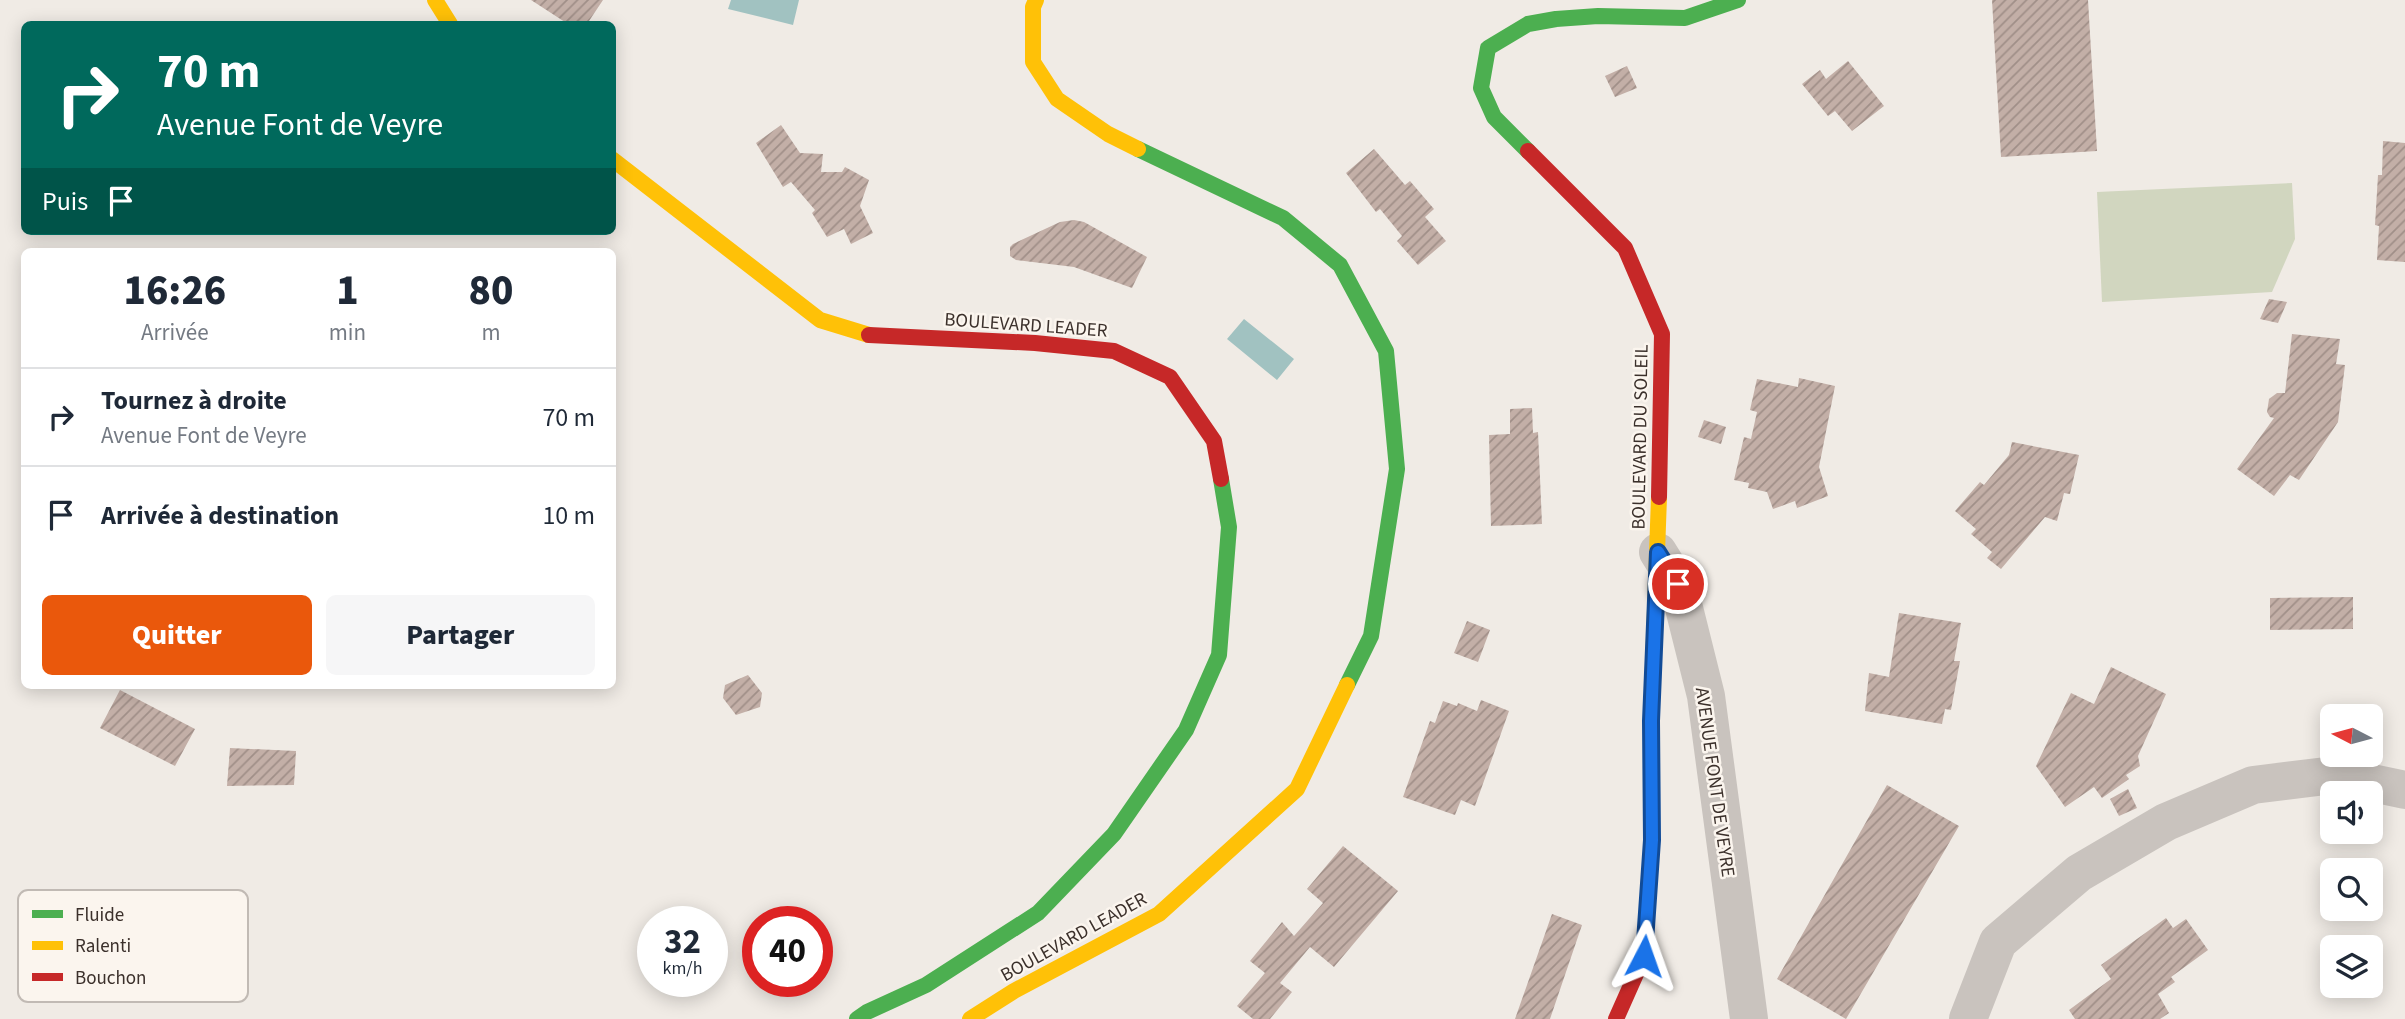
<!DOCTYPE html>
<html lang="fr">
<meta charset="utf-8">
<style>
body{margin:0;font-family:"Source Sans 3",sans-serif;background:#f6f6f7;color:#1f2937;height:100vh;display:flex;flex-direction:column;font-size:26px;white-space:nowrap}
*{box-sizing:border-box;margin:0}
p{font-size:23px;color:#747a83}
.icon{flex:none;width:38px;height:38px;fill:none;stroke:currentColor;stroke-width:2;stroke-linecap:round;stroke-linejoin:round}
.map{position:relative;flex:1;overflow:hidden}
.drawer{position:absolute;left:21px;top:248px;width:595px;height:441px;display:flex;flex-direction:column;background:#fff;border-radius:10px;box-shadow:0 4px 18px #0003}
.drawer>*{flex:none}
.guide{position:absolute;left:21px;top:21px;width:595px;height:214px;border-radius:10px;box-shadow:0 4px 18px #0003;background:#00695c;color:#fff;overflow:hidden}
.needle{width:46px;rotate:276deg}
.controls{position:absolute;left:2320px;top:704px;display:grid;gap:14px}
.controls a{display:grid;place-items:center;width:63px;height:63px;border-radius:10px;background:#fff;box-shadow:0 4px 18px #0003;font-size:35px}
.speed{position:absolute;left:637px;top:906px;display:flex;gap:14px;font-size:35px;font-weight:700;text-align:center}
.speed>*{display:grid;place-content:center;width:91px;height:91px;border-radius:50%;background:#fff;box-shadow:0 4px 18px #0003;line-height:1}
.speed small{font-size:18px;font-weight:400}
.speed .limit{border:10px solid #d22;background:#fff;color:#111}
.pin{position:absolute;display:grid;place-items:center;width:60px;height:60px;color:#fff;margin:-30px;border:4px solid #fff;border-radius:50%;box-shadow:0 2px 7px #0007}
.me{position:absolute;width:77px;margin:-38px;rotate:4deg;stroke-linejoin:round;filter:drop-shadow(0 0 5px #0008)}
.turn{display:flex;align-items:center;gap:24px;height:147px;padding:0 21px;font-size:32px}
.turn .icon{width:91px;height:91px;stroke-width:2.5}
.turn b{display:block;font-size:49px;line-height:60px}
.then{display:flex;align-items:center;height:66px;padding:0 21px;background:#0003;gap:14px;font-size:26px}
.eta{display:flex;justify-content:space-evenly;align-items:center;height:119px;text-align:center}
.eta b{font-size:42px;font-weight:800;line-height:49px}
.cta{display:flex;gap:14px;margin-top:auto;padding:14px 21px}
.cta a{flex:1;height:80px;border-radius:10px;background:#ea580c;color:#fff;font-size:28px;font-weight:800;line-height:80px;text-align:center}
.cta a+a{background:#f6f6f7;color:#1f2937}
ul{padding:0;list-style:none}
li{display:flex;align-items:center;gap:21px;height:98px;padding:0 21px;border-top:2px solid #e0e1e3}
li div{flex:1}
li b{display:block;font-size:26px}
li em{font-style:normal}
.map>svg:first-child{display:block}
.pitch{fill:#d1d6bf}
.water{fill:#a1c2c1}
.building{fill:url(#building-hatch)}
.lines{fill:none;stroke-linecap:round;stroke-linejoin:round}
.street{stroke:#c9c3be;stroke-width:38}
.fast{stroke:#4caf50;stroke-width:16}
.slow{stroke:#ffc107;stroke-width:16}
.jam{stroke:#c62828;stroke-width:16}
.route-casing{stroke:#114b97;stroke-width:18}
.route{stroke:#1a73e8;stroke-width:12}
.labels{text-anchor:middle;stroke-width:5;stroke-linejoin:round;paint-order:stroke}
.street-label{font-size:19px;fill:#3b302b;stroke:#fbf5ee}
.key{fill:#fbf5ee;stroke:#c1bab4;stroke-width:2}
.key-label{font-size:19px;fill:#3b302b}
</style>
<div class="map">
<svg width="2405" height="1019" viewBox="0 0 2405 1019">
<defs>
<pattern id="building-hatch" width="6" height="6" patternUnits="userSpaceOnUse" patternTransform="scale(1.75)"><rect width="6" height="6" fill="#c3afa7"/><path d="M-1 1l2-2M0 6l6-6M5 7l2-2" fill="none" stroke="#a08f88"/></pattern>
</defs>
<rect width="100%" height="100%" fill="#f0ebe5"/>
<path class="pitch" d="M 2292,183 L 2295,239 L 2272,292 L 2102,302 L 2097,192 Z"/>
<path class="water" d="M 731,0 L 799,0 L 793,25 L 728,9 Z
M 1244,319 L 1294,359 L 1277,380 L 1227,339 Z"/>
<path class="building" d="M 531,0 L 603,0 L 587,24 L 568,24 Z
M 1992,0 L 2088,0 L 2097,151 L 2001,157 Z
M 1848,61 L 1884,106 L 1852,131 L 1835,111 L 1828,116 L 1802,84 L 1820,70 L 1826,79 Z
M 1627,66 L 1637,88 L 1615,97 L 1605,76 Z
M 781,125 L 800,153 L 823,154 L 821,172 L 842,172 L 845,167 L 869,180 L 860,206 L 873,233 L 851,244 L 844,229 L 827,237 L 812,213 L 815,210 L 791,182 L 783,187 L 756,143 Z
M 2383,141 L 2405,143 L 2405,262 L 2377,260 L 2379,226 L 2375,225 L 2378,175 L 2382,175 Z
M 1374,149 L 1405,185 L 1410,181 L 1434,209 L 1425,217 L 1446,241 L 1418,265 L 1397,241 L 1402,236 L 1380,209 L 1376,212 L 1346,173 Z
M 1074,220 L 1084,222 L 1147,257 L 1132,288 L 1074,267 L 1016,260 L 1010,256 L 1010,247 L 1013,244 L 1060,222 Z
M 2269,299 L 2287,302 L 2278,323 L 2260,319 Z
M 2292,334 L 2340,339 L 2336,364 L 2345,365 L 2338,422 L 2299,480 L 2290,475 L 2274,496 L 2237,469 L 2274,418 L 2270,417 L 2267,412 L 2269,399 L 2277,393 L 2285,393 Z
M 1799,378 L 1835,386 L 1819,467 L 1828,496 L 1797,508 L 1795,501 L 1773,509 L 1767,492 L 1748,488 L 1749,483 L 1734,480 L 1744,437 L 1751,439 L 1757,412 L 1750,410 L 1757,379 L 1798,387 Z
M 1532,408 L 1533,433 L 1538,432 L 1542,524 L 1491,526 L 1489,435 L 1510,434 L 1510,409 Z
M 1704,420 L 1726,427 L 1721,444 L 1698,437 Z
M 2012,442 L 2079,455 L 2070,494 L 2064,493 L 2057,521 L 2045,517 L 2001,569 L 1987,558 L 1992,552 L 1971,534 L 1976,529 L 1955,511 L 1980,482 L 1984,485 L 2009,455 Z
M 2353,597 L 2353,629 L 2270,630 L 2270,598 Z
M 1899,613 L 1961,623 L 1954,661 L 1960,661 L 1951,710 L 1945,709 L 1942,724 L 1865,711 L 1869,673 L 1889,677 Z
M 1467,621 L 1490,630 L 1478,662 L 1454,653 Z
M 2111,667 L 2166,694 L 2138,756 L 2140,766 L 2126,775 L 2129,779 L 2102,798 L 2094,787 L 2065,807 L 2036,766 L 2071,693 L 2094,704 Z
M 748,675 L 762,693 L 760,707 L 736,715 L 723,698 L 725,685 Z
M 120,690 L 195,729 L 175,766 L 100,728 Z
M 1481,700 L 1509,711 L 1475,806 L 1461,800 L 1455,815 L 1403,797 L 1430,721 L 1435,723 L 1443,701 L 1457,706 L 1458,703 L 1477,711 Z
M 230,748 L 296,751 L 294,785 L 227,786 Z
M 1887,785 L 1959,826 L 1846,1019 L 1777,979 Z
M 2128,789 L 2137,808 L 2119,816 L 2110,799 Z
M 1343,846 L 1398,891 L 1334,967 L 1310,947 L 1280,983 L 1292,992 L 1270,1019 L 1253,1019 L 1237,1006 L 1265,973 L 1250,961 L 1282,922 L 1294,936 L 1323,903 L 1307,889 Z
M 1552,914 L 1582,925 L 1550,1019 L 1515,1019 Z
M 2166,918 L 2173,928 L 2186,919 L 2208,950 L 2171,977 L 2175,982 L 2158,994 L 2169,1013 L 2160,1019 L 2075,1019 L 2069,1010 L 2111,979 L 2101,965 Z"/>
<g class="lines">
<path class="street" d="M 1658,552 L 1678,584 L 1706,696 L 1749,1019
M 1968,1019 L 1998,942 L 2079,873 L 2166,822 L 2253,785 L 2334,775 L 2405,790"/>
<path class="fast" d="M 1138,149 L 1283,218 L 1340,265 L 1386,351 L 1397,469 L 1371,636 L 1347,685
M 1528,151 L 1494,117 L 1481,88 L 1488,48 L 1528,24 L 1556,19 L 1598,16 L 1685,18 L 1738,0
M 857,1019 L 867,1012 L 926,985 L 1038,913 L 1114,834 L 1186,730 L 1219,655 L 1229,527 L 1221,479"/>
<path class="slow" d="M 435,0 L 450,24
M 1036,0 L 1033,7 L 1033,62 L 1057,99 L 1108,134 L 1138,149
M 612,159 L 820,320 L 869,335
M 1651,780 L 1651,721 L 1659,497
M 970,1019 L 1014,991 L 1159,914 L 1297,789 L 1347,685"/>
<path class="jam" d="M 1528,151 L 1625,248 L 1662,334 L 1659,497
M 869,335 L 1035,343 L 1114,351 L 1170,377 L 1214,441 L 1221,479
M 1616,1019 L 1644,956 L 1652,840 L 1651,780"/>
</g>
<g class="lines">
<defs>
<path id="route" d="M 1644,956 L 1652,840 L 1651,721 L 1658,552 L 1678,584"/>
</defs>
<use href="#route" class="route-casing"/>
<use href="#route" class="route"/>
</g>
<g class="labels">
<g class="street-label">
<text transform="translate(1026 324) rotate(4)" y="7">BOULEVARD LEADER</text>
<text transform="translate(1639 437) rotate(-89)" y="7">BOULEVARD DU SOLEIL</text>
<text transform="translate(1716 782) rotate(82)" y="7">AVENUE FONT DE VEYRE</text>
<text transform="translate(1073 936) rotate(-29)" y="7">BOULEVARD LEADER</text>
</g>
</g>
<rect x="18" y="890" width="230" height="112" rx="10" class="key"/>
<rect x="32" y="910" width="31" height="8" fill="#4caf50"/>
<rect x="32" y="941" width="31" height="9" fill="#ffc107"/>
<rect x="32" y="973" width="31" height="8" fill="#c62828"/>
<g class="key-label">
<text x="75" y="921">Fluide</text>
<text x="75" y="952">Ralenti</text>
<text x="75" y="984">Bouchon</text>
</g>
</svg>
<div class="controls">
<a><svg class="needle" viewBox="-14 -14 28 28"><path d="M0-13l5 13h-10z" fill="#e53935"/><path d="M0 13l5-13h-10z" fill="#747a83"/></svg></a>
<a><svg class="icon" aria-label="sound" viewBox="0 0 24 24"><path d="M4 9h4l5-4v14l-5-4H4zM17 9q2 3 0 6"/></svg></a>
<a><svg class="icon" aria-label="search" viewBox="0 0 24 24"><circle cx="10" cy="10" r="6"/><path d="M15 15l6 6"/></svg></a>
<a><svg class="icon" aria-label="layers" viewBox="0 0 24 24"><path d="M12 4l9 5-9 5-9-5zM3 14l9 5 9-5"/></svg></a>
</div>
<div class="speed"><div>32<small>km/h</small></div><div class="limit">40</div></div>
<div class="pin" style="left:1678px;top:584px;background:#d93025"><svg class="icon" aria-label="arrive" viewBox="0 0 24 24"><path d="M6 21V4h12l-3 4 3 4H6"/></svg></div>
<svg class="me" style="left:1644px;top:956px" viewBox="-20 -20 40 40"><path d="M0-17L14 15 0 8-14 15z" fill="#1a73e8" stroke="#fff" stroke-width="4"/></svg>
<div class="guide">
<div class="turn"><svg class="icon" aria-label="right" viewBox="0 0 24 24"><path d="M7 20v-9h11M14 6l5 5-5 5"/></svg><div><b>70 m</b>Avenue Font de Veyre</div></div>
<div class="then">Puis<svg class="icon" aria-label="arrive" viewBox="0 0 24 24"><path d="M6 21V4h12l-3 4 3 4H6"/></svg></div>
</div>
<section class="drawer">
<div class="eta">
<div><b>16:26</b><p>Arrivée</p></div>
<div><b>1</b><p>min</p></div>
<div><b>80</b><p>m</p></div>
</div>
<ul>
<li><svg class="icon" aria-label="right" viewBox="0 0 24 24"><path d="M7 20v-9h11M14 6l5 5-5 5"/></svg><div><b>Tournez à droite</b><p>Avenue Font de Veyre</p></div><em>70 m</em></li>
<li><svg class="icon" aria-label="arrive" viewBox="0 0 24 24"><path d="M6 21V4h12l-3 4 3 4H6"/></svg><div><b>Arrivée à destination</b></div><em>10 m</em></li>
</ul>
<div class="cta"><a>Quitter</a><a>Partager</a></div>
</section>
</div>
